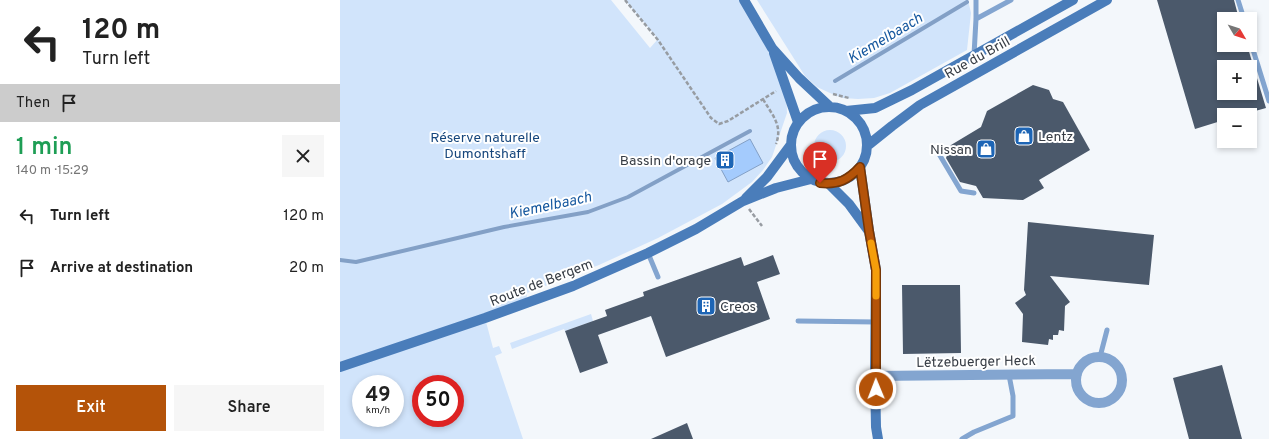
<!DOCTYPE html>
<meta charset="utf-8">
<style>
body{margin:0;font-family:Overpass,sans-serif;background:#f6f6f6;color:#222;height:100vh;display:flex;flex-direction:column;font-size:15px;white-space:nowrap}
*{box-sizing:border-box;margin:0}
p{font-size:13px;color:#767676}
.icon{flex:none;width:22px;height:22px;fill:none;stroke:currentColor;stroke-width:2;stroke-linecap:round;stroke-linejoin:round}
.map{position:relative;flex:1;overflow:hidden}
.panel{display:flex;flex-direction:column;background:#fff;width:340px}
.panel>*{flex:none}
.banner{background:#fff;color:#222;overflow:hidden}
.needle{width:26px;rotate:129deg}
.tools{position:absolute;left:877px;top:12px;display:grid;gap:8px}
.tools a{display:grid;place-items:center;width:40px;height:40px;border-radius:0px;background:#fff;box-shadow:0 2px 6px #0003;font-size:20px}
.speed{position:absolute;left:12px;top:375px;display:flex;gap:8px;font-size:20px;font-weight:700;text-align:center}
.speed>*{display:grid;place-content:center;width:52px;height:52px;border-radius:50%;background:#fff;box-shadow:0 2px 6px #0003;line-height:1}
.speed small{font-size:10px;font-weight:400}
.speed .limit{border:6px solid #d22;background:#fff;color:#111}
.pin{position:absolute;display:grid;place-items:center;width:34px;height:34px;color:#fff;margin:-41px -17px;border-radius:50% 50% 50% 0;rotate:-45deg;box-shadow:0 0 4px #0007}
.pin .icon{rotate:45deg}
.me{position:absolute;width:44px;margin:-22px;rotate:359deg;stroke-linejoin:round;filter:drop-shadow(0 0 3px #0008)}
.turn{display:flex;align-items:center;gap:14px;height:84px;padding:0 16px;font-size:18px}
.turn .icon{width:52px;height:52px;stroke-width:2.5}
.turn b{display:block;font-size:28px;line-height:34px}
.then{display:flex;align-items:center;height:38px;padding:0 16px;background:#0003;gap:8px;font-size:15px}
.round{display:grid;place-items:center;flex:none;width:42px;height:42px;border-radius:0px;background:#f6f6f6}
.summary{display:flex;align-items:center;justify-content:space-between;height:68px;padding:0 16px}
h1{font-size:24px;font-weight:600;line-height:30px;color:#1e9e55}
.button{display:flex;gap:8px;margin-top:auto;padding:8px 16px}
.button a{flex:1;height:46px;border-radius:0px;background:#b45309;color:#fff;font-size:16px;font-weight:600;line-height:46px;text-align:center}
.button a+a{background:#f6f6f6;color:#222}
ul{padding:0;list-style:none}
li{display:flex;align-items:center;gap:12px;height:52px;padding:0 16px}
li div{flex:1}
li b{display:block;font-size:15px}
li em{font-style:normal}
main{display:flex;flex:1;min-height:0}
.map>svg:first-child{display:block}
.green{fill:#d1e4fb;fill-rule:evenodd}
.water{fill:#a4cbfd;stroke:#83a0c6}
.lines{fill:none;stroke-linecap:round;stroke-linejoin:round}
.stream{stroke:#83a0c6;stroke-width:4}
.building{fill:#4b596b;fill-rule:evenodd}
.path{stroke:#979ca2;stroke-width:2.5;stroke-dasharray:4 2;stroke-linecap:butt}
.service{stroke:#83a5d0;stroke-width:5}
.minor{stroke:#83a5d0;stroke-width:10}
.secondary{stroke:#4a7dba;stroke-width:10}
.route-casing{stroke:#753606;stroke-width:10}
.route{stroke:#b45309;stroke-width:7}
.slow{stroke:#f59e0b;stroke-width:7}
.labels{text-anchor:middle;stroke-width:4;stroke-linejoin:round;paint-order:stroke}
.street-label{font-size:14px;fill:#373d45;stroke:#fff}
.poi-label{font-size:14px;fill:#373d45;stroke:#fff;text-anchor:start}
.park-label{font-size:14px;fill:#16467c;stroke:#fff}
.water-label{font-size:15px;font-style:italic;fill:#16589f;stroke:#fff}
</style>
<main>
<section class="panel">
<div class="banner">
<div class="turn"><svg class="icon" aria-label="left" viewBox="0 0 24 24"><path d="M17 20v-9H6M10 6l-5 5 5 5"/></svg><div><b>120 m</b>Turn left</div></div>
<div class="then">Then<svg class="icon" aria-label="arrive" viewBox="0 0 24 24"><path d="M6 21V4h12l-3 4 3 4H6"/></svg></div>
</div>
<div class="summary"><div><h1>1 min</h1><p>140 m · 15:29</p></div><a class="round"><svg class="icon" aria-label="close" viewBox="0 0 24 24"><path d="M6 6l12 12M18 6L6 18"/></svg></a></div>
<ul>
<li><svg class="icon" aria-label="left" viewBox="0 0 24 24"><path d="M17 20v-9H6M10 6l-5 5 5 5"/></svg><div><b>Turn left</b></div><em>120 m</em></li>
<li><svg class="icon" aria-label="arrive" viewBox="0 0 24 24"><path d="M6 21V4h12l-3 4 3 4H6"/></svg><div><b>Arrive at destination</b></div><em>20 m</em></li>
</ul>
<div class="button"><a>Exit</a><a>Share</a></div>
</section>
<div class="map">
<svg width="929" height="439" viewBox="0 0 929 439">
<rect width="100%" height="100%" fill="#f3f7fb"/>
<path class="green" d="M 0,0 L 271,0 L 310,48 L 318,39 L 285,0 L 404,0 L 446,86 L 447,113 L 432,157 L 423,170 L 412,182 L 382,204 L 318,238 L 259,265 L 187,293 L 186,304 L 145,318 L 153,348 L 159,346 L 162,353 L 155,356 L 183,439 L 0,439 ZM 21,384 L 55,384 L 55,418 L 21,418 ZM 81,384 L 115,384 L 115,418 L 81,418 Z
M 417,0 L 628,0 L 631,13 L 627,50 L 550,93 L 534,98 L 518,99 L 503,98 L 490,93 L 477,87 L 465,76 Z
M474 146a16 16 0 1 1 32 0a16 16 0 1 1-32 0Z
M 251,314 L 253,321 L 225,331 L 224,329 L 172,349 L 170,343 Z"/>
<path class="water" d="M 410,139 L 423,163 L 388,182 L 375,158 Z"/>
<g class="lines">
<path class="stream" d="M 495,81 L 627,2
M 0,260 L 16,262 L 164,227 L 248,212 L 288,197 L 410,131"/>
</g>
<path class="building" d="M 817,0 L 894,0 L 899,19 L 884,19 L 884,45 L 907,45 L 926,108 L 901,115 L 884,115 L 884,120 L 855,129 ZM 884,67 L 910,67 L 910,93 L 884,93 Z
M 693,85 L 709,90 L 713,99 L 723,102 L 750,150 L 699,180 L 704,188 L 683,200 L 643,198 L 636,186 L 620,182 L 606,158 L 611,145 L 641,127 L 647,111 Z
M 387,152 L 392,161 L 382,167 L 377,158 Z
M 688,222 L 814,235 L 809,285 L 710,276 L 730,302 L 725,306 L 724,331 L 719,330 L 718,335 L 713,335 L 713,340 L 709,339 L 708,345 L 682,342 L 683,314 L 675,303 L 686,295 L 684,290 Z
M 433,255 L 440,274 L 417,282 L 430,319 L 326,357 L 311,316 L 258,335 L 268,363 L 240,373 L 225,331 L 267,316 L 265,310 L 304,296 L 303,292 L 401,257 L 404,266 Z
M 562,285 L 620,285 L 621,353 L 563,354 Z
M 882,365 L 902,439 L 849,439 L 833,378 Z
M 347,423 L 353,439 L 311,439 Z"/>
<g class="lines">
<path class="path" d="M 285,0 L 318,40 L 371,118 L 379,124 L 388,121 L 436,91
M 493,94 L 509,98
M 423,99 C 432,115 443,125 436,144
M 409,209 L 422,226"/>
<path class="service" d="M 898,0 L 904,19
M 636,19 L 671,0
M 910,40 L 929,101
M 634,55 L 636,19 L 636,0
M 599,154 L 621,191 L 634,193
M 308,253 L 318,277
M 458,321 L 536,322
M 760,357 L 767,330
M 622,439 L 634,432 L 673,416 L 673,396 L 669,375"/>
<path class="minor" d="M736 380a23 23 0 1 1 46 0a23 23 0 1 1-46 0Z
M 535,376 L 737,374"/>
<path class="secondary" d="M 404,0 L 432,48 L 459,78 L 490,107
M 434,53 L 458,122
M451 145a38 38 0 1 1 76 0a38 38 0 1 1-76 0Z
M 506,111 L 535,108 L 572,90 L 733,0
M 527,146 L 552,126 L 580,105 L 767,0
M 520,167 L 529,231 L 536,270 L 535,376 L 536,427 L 538,439
M 489,184 L 509,204 L 528,230
M 406,198 L 427,177 L 450,146
M 0,367 L 145,318 L 233,286 L 308,253 L 356,229 L 403,201 L 436,188 L 471,179"/>
</g>
<g class="lines">
<defs>
<path id="route" d="M 480,183 C 498,185 508,180 520,167 L 529,231 L 536,270 L 536,389"/>
</defs>
<use href="#route" class="route-casing"/>
<use href="#route" class="route"/>
<path class="slow" d="M 531,243 L 536,270 L 536,296"/>
</g>
<defs>
<symbol id="shop-square" viewBox="-11 -11 22 22"><rect x="-9" y="-9" width="18" height="18" rx="4" fill="#1d65b5" stroke="#fff"/><path d="M-5-2.5h2.3a2.7 3.5 0 0 1 5.4 0H5L5.5 6h-11ZM-1.5-2.5h3a1.5 2.3 0 0 0-3 0Z" fill="#fff"/></symbol>
<symbol id="building-square" viewBox="-11 -11 22 22"><rect x="-9" y="-9" width="18" height="18" rx="4" fill="#1d65b5" stroke="#fff"/><path d="M-4-6H4V6H1V3H-1V6H-4ZM-2.5-4.3h1.7v1.8h-1.7ZM.8-4.3h1.7v1.8H.8ZM-2.5-1h1.7V.8h-1.7ZM.8-1h1.7V.8H.8Z" fill="#fff"/></symbol>
</defs>
<g fill-rule="evenodd">
<use href="#shop-square" x="673" y="125" width="22" height="22"/>
<use href="#shop-square" x="635" y="138" width="22" height="22"/>
<use href="#building-square" x="374" y="149" width="22" height="22"/>
<use href="#building-square" x="355" y="295" width="22" height="22"/>
</g>
<g class="labels">
<g class="street-label">
<text transform="translate(637 57) rotate(-29)" y="5">Rue du Brill</text>
<text transform="translate(201 282) rotate(-21)" y="5">Route de Bergem</text>
<text transform="translate(636 361) rotate(-1)" y="5">Lëtzebuerger Heck</text>
</g>
<g class="poi-label">
<text x="698" y="141">Lentz</text>
<text x="632" y="154" text-anchor="end">Nissan</text>
<text x="371" y="165" text-anchor="end">Bassin d'orage</text>
<text x="380" y="311">Creos</text>
</g>
<g class="park-label">
<text x="145" y="142">Réserve naturelle<tspan x="145" dy="16">Dumontshaff</tspan></text>
</g>
<g class="water-label">
<text transform="translate(545 38) rotate(-31)" y="5">Kiemelbaach</text>
<text transform="translate(210 205) rotate(-12)" y="5">Kiemelbaach</text>
</g>
</g>
</svg>
<div class="tools">
<a><svg class="needle" viewBox="-14 -14 28 28"><path d="M0-13l5 13h-10z" fill="#e53935"/><path d="M0 13l5-13h-10z" fill="#767676"/></svg></a>
<a>+</a>
<a>−</a>
</div>
<div class="speed"><div>49<small>km/h</small></div><div class="limit">50</div></div>
<div class="pin" style="left:480px;top:183px;background:#d93025"><svg class="icon" aria-label="arrive" viewBox="0 0 24 24"><path d="M6 21V4h12l-3 4 3 4H6"/></svg></div>
<svg class="me" style="left:536px;top:389px" viewBox="-20 -20 40 40"><circle r="17" fill="#b45309" stroke="#fff" stroke-width="3"/><path d="M0-11L8 9 0 5-8 9z" fill="#fff"/></svg>
</div>
</main>
